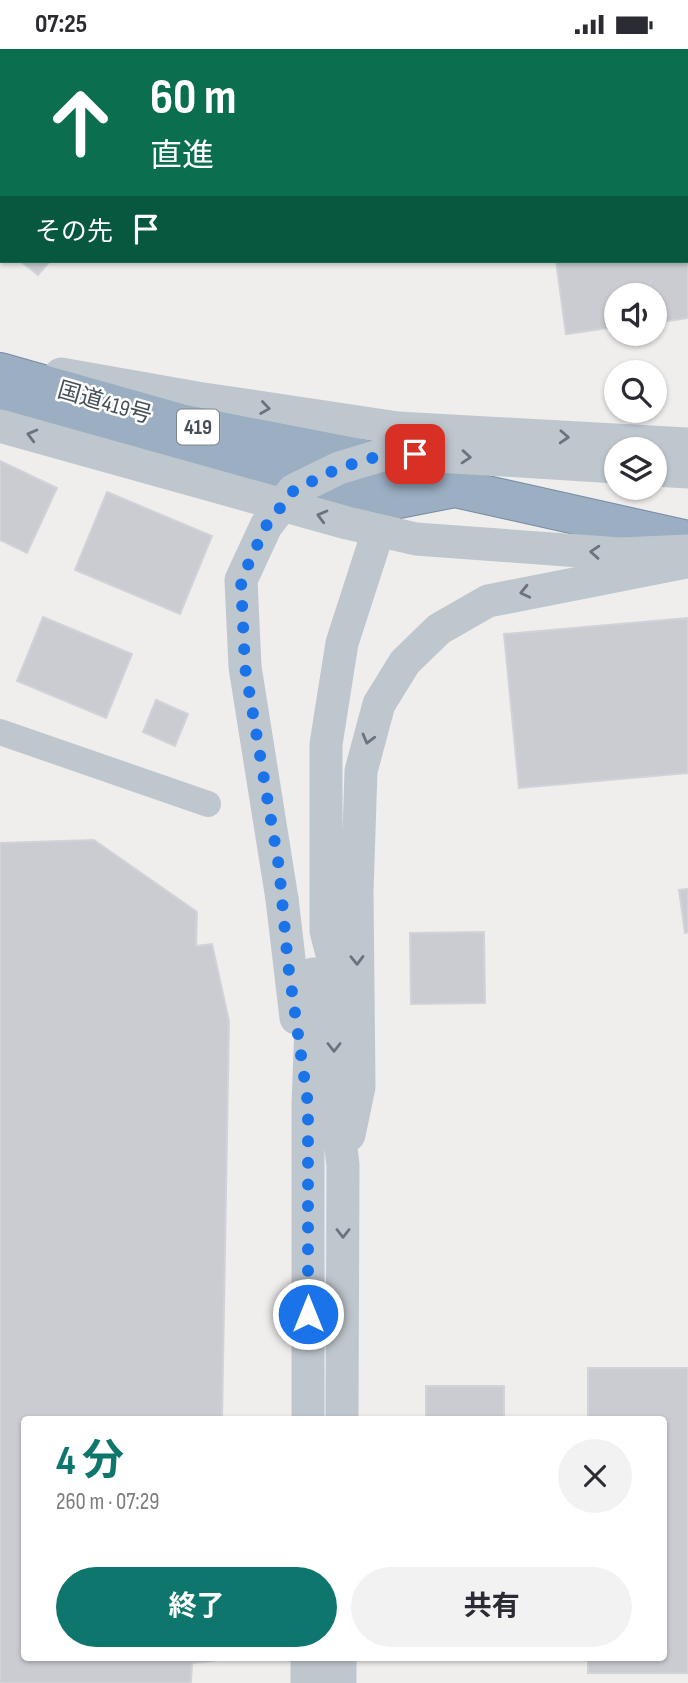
<!DOCTYPE html>
<html lang="ja">
<meta charset="utf-8">
<style>
body{margin:0;font-family:"Sofia Sans Condensed","Noto Sans JP",sans-serif;background:#f2f2f3;color:#2b2b33;height:100vh;display:flex;flex-direction:column;font-size:26px;white-space:nowrap}
*{box-sizing:border-box;margin:0}
p{font-size:23px;color:#7c7c81}
.icon{flex:none;width:38px;height:38px;fill:none;stroke:currentColor;stroke-width:2;stroke-linecap:round;stroke-linejoin:round}
.map{position:relative;flex:1;overflow:hidden}
.drawer{position:absolute;left:21px;top:1367px;width:646px;height:245px;display:flex;flex-direction:column;background:#fff;border-radius:7px;box-shadow:0 2px 5px #0004}
.drawer>*{flex:none}
.top-card{position:absolute;left:0px;top:0px;width:690px;height:214px;box-shadow:0 2px 5px #0004;background:#0b6e4f;color:#fff;overflow:hidden}
.controls{position:absolute;left:604px;top:234px;display:grid;gap:14px}
.controls a{display:grid;place-items:center;width:63px;height:63px;border-radius:50%;background:#fff;box-shadow:0 2px 5px #0004;font-size:35px}
.pin{position:absolute;display:grid;place-items:center;width:60px;height:60px;color:#fff;margin:-30px;border-radius:14px;box-shadow:0 4px 10px #0006}
.me{position:absolute;width:77px;margin:-38px;rotate:0deg;stroke-linejoin:round;filter:drop-shadow(0 0 5px #0008)}
.turn{display:flex;align-items:center;gap:24px;height:147px;padding:0 35px;font-size:32px}
.turn .icon{width:91px;height:91px;stroke-width:2.5}
.turn b{display:block;font-size:49px;line-height:60px}
.then{display:flex;align-items:center;height:66px;padding:0 35px;background:#0003;gap:14px;font-size:26px}
.round{display:grid;place-items:center;flex:none;width:74px;height:74px;border-radius:37px;background:#f2f2f3}
.headline{display:flex;align-items:center;justify-content:space-between;height:119px;padding:0 35px}
h1{font-size:42px;font-weight:700;line-height:52px;color:#0f766e}
.cta{display:flex;gap:14px;margin-top:auto;padding:14px 35px}
.cta a{flex:1;height:80px;border-radius:42px;background:#0f766e;color:#fff;font-size:28px;font-weight:700;line-height:80px;text-align:center}
.cta a+a{background:#f2f2f3;color:#2b2b33}
.status{display:flex;justify-content:space-between;align-items:center;height:49px;padding:0 35px;background:#fff;direction:ltr}
.status svg{height:19px;fill:currentColor}
.map>svg:first-child{display:block}
.building{fill:#caccd1;stroke:#d1d3d8;stroke-width:2}
.lines{fill:none;stroke-linecap:round;stroke-linejoin:round}
.trunk-casing{stroke:#738ba4;stroke-width:40}
.minor{stroke:#bfc7ce;stroke-width:26}
.tertiary{stroke:#bfc7ce;stroke-width:33}
.trunk{stroke:#9baec2;stroke-width:38}
.tertiary-bridge{stroke:#bfc7ce;stroke-width:33}
.oneway{stroke:#6b747c}
.route{stroke:#1a73e8;stroke-width:12;stroke-dasharray:0 21.6}
.labels{text-anchor:middle;stroke-width:5;stroke-linejoin:round;paint-order:stroke}
.shield{fill:#fff;stroke:#7e848b;stroke-width:2}
.shield-label{font-size:21px;font-weight:bold;fill:#475059}
.street-label{font-size:23px;fill:#475059;stroke:#fff}
</style>
<div class="status"><b>07:25</b><svg viewBox="0 0 49 12"><path d="M0 12V9h3v3zM5 12V6h3v6zM10 12V3h3v9zM15 12V0h3v12zM26 1h20v11H26zM47 4h2v5h-2z"/></svg></div>
<div class="map">
<svg width="688" height="1634" viewBox="0 0 688 1634">
<rect width="100%" height="100%" fill="#f0eded"/>
<path class="building" d="M 258,0 L 688,0 L 688,94 L 688,2 Z
M 0,29 L 2,31 L 2,196 L 0,194 Z
M 688,133 L 688,269 L 654,274 L 654,247 L 616,247 L 616,278 L 566,285 L 556,212 L 688,212 Z
M 20,212 L 50,212 L 38,226 Z
M 0,412 L 57,439 L 27,504 L 0,491 Z
M 107,443 L 212,487 L 180,565 L 75,521 Z
M 43,568 L 132,605 L 106,669 L 17,632 Z
M 688,569 L 688,724 L 519,739 L 504,585 Z
M 156,651 L 188,665 L 175,697 L 143,683 Z
M 94,791 L 197,863 L 196,897 L 212,895 L 229,972 L 222,1370 L 24,1370 L 24,1608 L 218,1608 L 218,1611 L 192,1614 L 191,1634 L 0,1634 L 0,794 Z
M 688,840 L 688,883 L 685,884 L 679,841 Z
M 484,883 L 485,954 L 411,955 L 410,884 Z
M 588,1319 L 688,1319 L 688,1624 L 588,1624 L 588,1608 L 663,1608 L 663,1370 L 588,1370 Z
M 426,1337 L 504,1337 L 504,1370 L 426,1370 Z"/>
<g class="lines">
<defs>
<path id="trunk" d="M 0,323 L 184,375 L 400,417 L 455,439 L 688,491
M 0,354 L 222,414 L 388,452 L 455,439"/>
</defs>
<use href="#trunk" class="trunk-casing"/>
<path class="minor" d="M 0,683 L 208,755"/>
<path class="tertiary" d="M 61,325 L 197,349 L 398,379 L 688,395
M 654,421 L 688,423
M 282,850 L 296,969
M 349,1086 L 359,1038 L 357,843 L 361,722 L 379,655 L 405,613 L 439,580 L 488,552 L 686,513
M 308,1370 L 308,1055 L 313,925
M 342,1370 L 343,1116 L 334,1038 L 335,917 L 326,882 L 326,695 L 342,594 L 387,455
M 307,1634 L 307,1608
M 340,1634 L 340,1608"/>
<use href="#trunk" class="trunk"/>
<path class="tertiary-bridge" d="M 0,377 L 347,474 L 416,490 L 620,505 L 688,502
M 282,850 L 245,618 L 241,531 L 266,477 L 294,441 L 339,419 L 389,404 L 616,418"/>
</g>
<defs><path id="oneway-chevron" d="M-2-3.5L2.5 0L-2 3.5" fill="none" stroke-width="1.6" stroke-linecap="round" stroke-linejoin="round" transform="scale(1.75)"/></defs>
<g class="oneway">
<use href="#oneway-chevron" transform="translate(265 359) rotate(8)"/>
<use href="#oneway-chevron" transform="translate(32 386) rotate(-165)"/>
<use href="#oneway-chevron" transform="translate(564 388) rotate(3)"/>
<use href="#oneway-chevron" transform="translate(466 408) rotate(4)"/>
<use href="#oneway-chevron" transform="translate(322 467) rotate(-165)"/>
<use href="#oneway-chevron" transform="translate(595 503) rotate(-176)"/>
<use href="#oneway-chevron" transform="translate(525 543) rotate(167)"/>
<use href="#oneway-chevron" transform="translate(368 690) rotate(105)"/>
<use href="#oneway-chevron" transform="translate(357 911) rotate(89)"/>
<use href="#oneway-chevron" transform="translate(334 998) rotate(90)"/>
<use href="#oneway-chevron" transform="translate(343 1184) rotate(90)"/>
</g>
<g class="lines">
<path class="route" d="M 308,1265 L 308,1055 L 288,915 L 279,818 L 245,618 L 241,531 L 266,477 L 294,441 L 339,419 L 389,404 L 415,405"/>
</g>
<g class="labels">
<rect class="shield" x="177" y="360.5" width="42" height="35" rx="5"/>
<g class="shield-label">
<text x="198" y="385">419</text>
</g>
<g class="street-label">
<text transform="translate(105 353) rotate(16)" y="8">国道419号</text>
</g>
</g>
</svg>
<div class="controls">
<a><svg class="icon" aria-label="sound" viewBox="0 0 24 24"><path d="M4 9h4l5-4v14l-5-4H4zM17 9q2 3 0 6"/></svg></a>
<a><svg class="icon" aria-label="search" viewBox="0 0 24 24"><circle cx="10" cy="10" r="6"/><path d="M15 15l6 6"/></svg></a>
<a><svg class="icon" aria-label="layers" viewBox="0 0 24 24"><path d="M12 4l9 5-9 5-9-5zM3 14l9 5 9-5"/></svg></a>
</div>
<div class="pin" style="left:415px;top:405px;background:#d93025"><svg class="icon" aria-label="arrive" viewBox="0 0 24 24"><path d="M6 21V4h12l-3 4 3 4H6"/></svg></div>
<svg class="me" style="left:308px;top:1265px" viewBox="-20 -20 40 40"><circle r="17" fill="#1a73e8" stroke="#fff" stroke-width="3"/><path d="M0-11L8 9 0 5-8 9z" fill="#fff"/></svg>
<div class="top-card">
<div class="turn"><svg class="icon" aria-label="ahead" viewBox="0 0 24 24"><path d="M12 20V5M6 11l6-6 6 6"/></svg><div><b>60 m</b>直進</div></div>
<div class="then">その先<svg class="icon" aria-label="arrive" viewBox="0 0 24 24"><path d="M6 21V4h12l-3 4 3 4H6"/></svg></div>
</div>
<section class="drawer">
<div class="headline"><div><h1>4 分</h1><p>260 m · 07:29</p></div><a class="round"><svg class="icon" aria-label="close" viewBox="0 0 24 24"><path d="M6 6l12 12M18 6L6 18"/></svg></a></div>
<div class="cta"><a>終了</a><a>共有</a></div>
</section>
</div>
